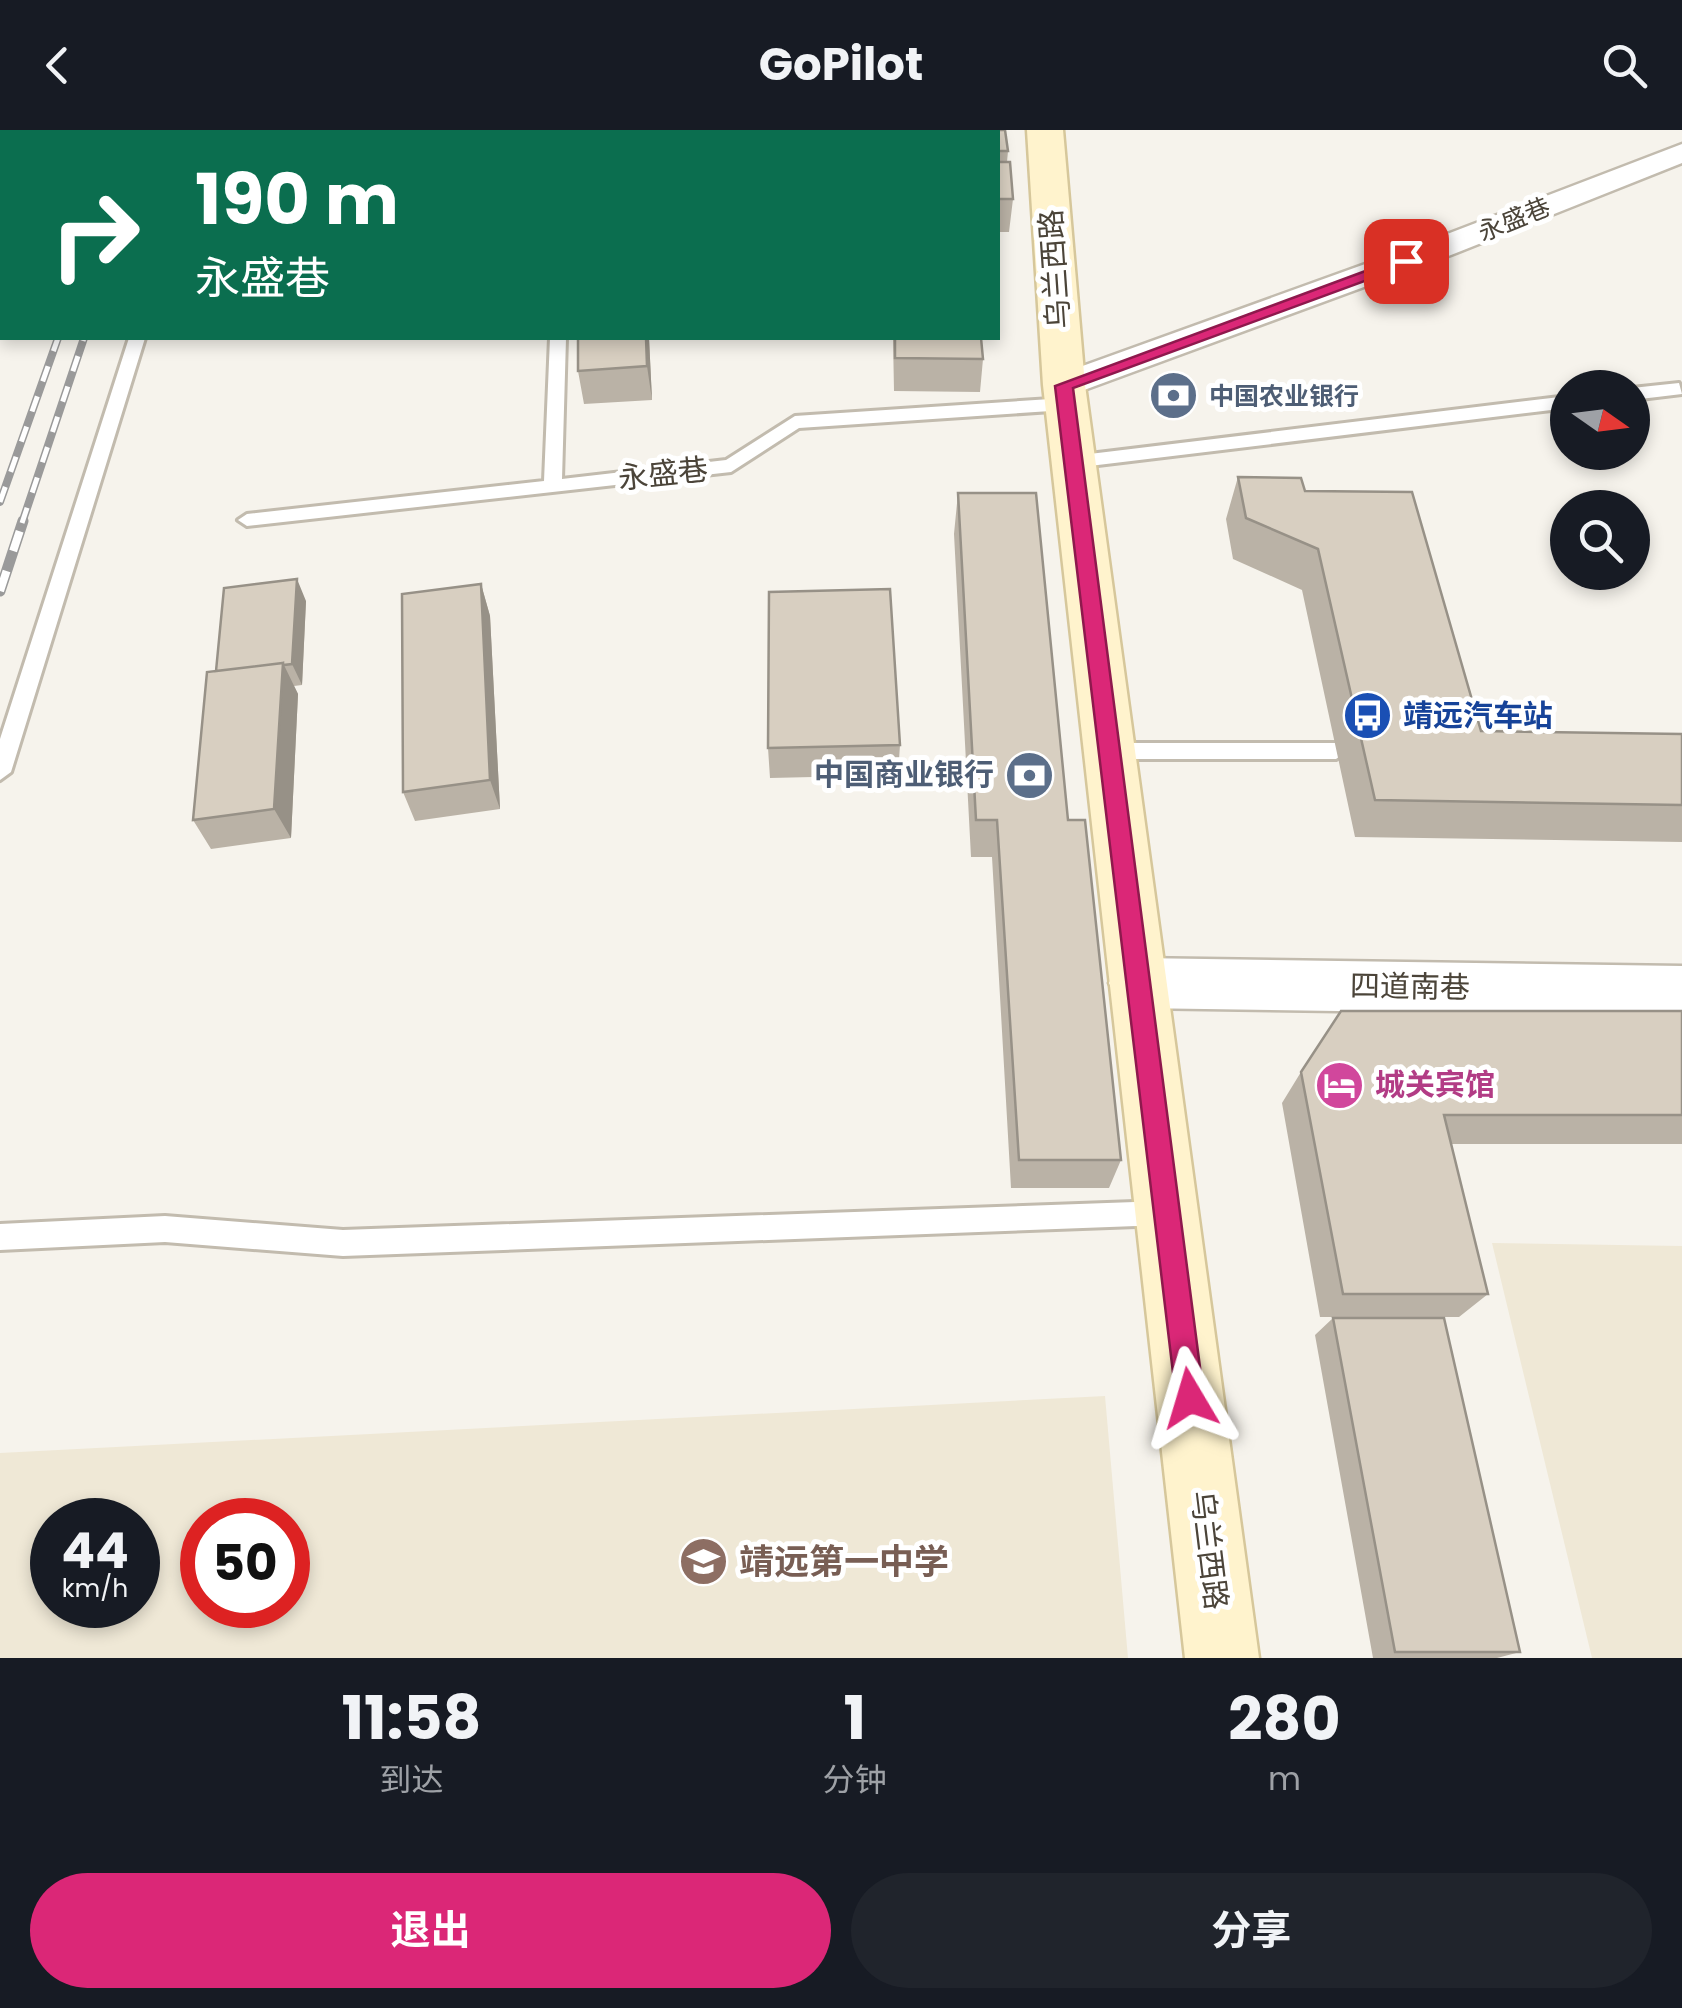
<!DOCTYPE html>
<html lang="zh">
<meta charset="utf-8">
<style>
body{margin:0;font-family:Poppins,"Noto Sans SC",sans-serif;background:#20242c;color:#f1f3f6;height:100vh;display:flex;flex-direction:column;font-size:38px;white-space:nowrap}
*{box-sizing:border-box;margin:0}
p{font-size:32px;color:#9ea1a6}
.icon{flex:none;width:55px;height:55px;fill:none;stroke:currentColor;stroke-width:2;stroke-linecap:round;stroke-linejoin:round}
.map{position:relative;height:1528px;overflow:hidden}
.details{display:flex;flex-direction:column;background:#171b24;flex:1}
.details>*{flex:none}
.top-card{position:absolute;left:0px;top:0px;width:1000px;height:210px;box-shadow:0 5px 15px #0003;background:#0b6e4f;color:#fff;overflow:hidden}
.needle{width:65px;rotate:104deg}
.controls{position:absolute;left:1550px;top:240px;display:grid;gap:20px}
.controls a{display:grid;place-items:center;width:100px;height:100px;border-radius:50%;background:#171b24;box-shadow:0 5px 15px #0003;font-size:50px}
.speed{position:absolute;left:30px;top:1368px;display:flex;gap:20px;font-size:50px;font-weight:700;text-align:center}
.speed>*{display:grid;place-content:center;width:130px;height:130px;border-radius:50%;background:#171b24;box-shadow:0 5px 15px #0003;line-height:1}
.speed small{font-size:25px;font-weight:400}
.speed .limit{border:15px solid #d22;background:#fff;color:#111}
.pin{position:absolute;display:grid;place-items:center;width:85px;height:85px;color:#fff;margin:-42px;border-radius:20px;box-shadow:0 5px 15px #0006}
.me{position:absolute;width:110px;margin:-55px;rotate:353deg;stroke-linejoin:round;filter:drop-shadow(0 0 8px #0008)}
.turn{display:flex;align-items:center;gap:35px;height:210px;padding:0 30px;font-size:45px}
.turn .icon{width:130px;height:130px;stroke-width:2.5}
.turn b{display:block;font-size:70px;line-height:85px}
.eta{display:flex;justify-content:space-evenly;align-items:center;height:170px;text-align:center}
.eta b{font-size:60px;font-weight:700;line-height:70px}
.cta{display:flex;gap:20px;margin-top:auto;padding:20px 30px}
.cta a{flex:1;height:115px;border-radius:60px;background:#db2777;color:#fff;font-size:40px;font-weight:700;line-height:115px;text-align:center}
.cta a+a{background:#20242c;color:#f1f3f6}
header{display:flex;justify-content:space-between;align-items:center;height:130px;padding:0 30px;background:#171b24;font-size:45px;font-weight:700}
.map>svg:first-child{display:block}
.education{fill:#efe8d6;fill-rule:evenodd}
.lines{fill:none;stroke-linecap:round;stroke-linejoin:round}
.service-casing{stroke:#c2bbae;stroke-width:6}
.minor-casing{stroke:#c2bbae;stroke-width:5}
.tertiary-casing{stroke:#c2bbae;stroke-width:5}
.secondary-casing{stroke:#d6c79b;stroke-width:5}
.service{fill:#fff;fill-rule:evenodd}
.minor{fill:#fff;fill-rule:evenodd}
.tertiary{fill:#fff;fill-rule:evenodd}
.secondary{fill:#fff3cd;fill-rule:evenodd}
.rail-far1-casing{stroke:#9a9a9a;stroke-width:8}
.rail-casing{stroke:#9a9a9a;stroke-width:11}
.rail-far1{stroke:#fff;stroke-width:5;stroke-dasharray:16;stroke-linecap:butt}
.rail{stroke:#fff;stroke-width:8;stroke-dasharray:21;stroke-linecap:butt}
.wall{fill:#bab2a6}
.shaded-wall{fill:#979187}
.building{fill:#d8cfc1;stroke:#979187;stroke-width:2.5}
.route{fill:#db2777;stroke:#8e194d;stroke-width:2.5}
.labels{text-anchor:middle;stroke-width:10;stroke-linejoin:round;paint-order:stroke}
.far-street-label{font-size:25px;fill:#4b4439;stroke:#fff}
.far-service-label{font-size:25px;font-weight:bold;fill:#4e5e75;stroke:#fff;text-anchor:start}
.street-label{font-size:30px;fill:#4b4439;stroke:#fff}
.transit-label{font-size:30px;font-weight:bold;fill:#164399;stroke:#fff;text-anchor:start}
.service-label{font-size:30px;font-weight:bold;fill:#4e5e75;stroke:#fff;text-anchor:end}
.hotel-label{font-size:30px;font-weight:bold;fill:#b23c85;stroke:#fff;text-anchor:start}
.near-education-label{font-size:35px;font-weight:bold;fill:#785e54;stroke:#fff;text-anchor:start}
</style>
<header><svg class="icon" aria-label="back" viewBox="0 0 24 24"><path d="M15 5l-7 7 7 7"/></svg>GoPilot<svg class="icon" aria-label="search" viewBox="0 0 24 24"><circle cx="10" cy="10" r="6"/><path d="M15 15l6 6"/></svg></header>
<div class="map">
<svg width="1682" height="1528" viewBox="0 0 1682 1528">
<rect width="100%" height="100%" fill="#f6f3ec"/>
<path class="education" d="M 1492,1113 L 1682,1116 L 1682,1528 L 1592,1528 Z
M 1105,1266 L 1128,1528 L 0,1528 L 0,1323 ZM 52,1390 L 138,1390 L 138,1475 L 52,1475 ZM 202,1390 L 288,1390 L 288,1475 L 202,1475 Z"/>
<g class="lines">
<defs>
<path id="service" d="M 192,0 L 206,0 L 206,2 L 192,2 Z
M 565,0 L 579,0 L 579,2 L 565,2 Z
M 129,208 L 145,208 L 11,642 L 0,650 L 0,609 Z
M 550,208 L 566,208 L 562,349 L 726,330 L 795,286 L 1066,268 L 1075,274 L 1066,280 L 799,298 L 731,342 L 247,396 L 238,390 L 247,384 L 544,351 Z
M 1679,253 L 1682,264 L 1632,270 L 1632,258 Z
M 1568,266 L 1568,278 L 1073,338 L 1064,332 L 1073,326 Z
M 1109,613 L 1336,613 L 1347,621 L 1336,629 L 1109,629 L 1098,621 Z
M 1163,1071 L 1172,1074 L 1176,1083 L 1172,1092 L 1163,1095 L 343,1126 L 165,1112 L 0,1120 L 0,1094 L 165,1086 L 343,1100 Z"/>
<path id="minor" d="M 1682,14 L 1682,33 L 1451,125 L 1076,263 L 1064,266 L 1052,263 L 1047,255 L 1052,247 L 1429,111 Z"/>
<path id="tertiary" d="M 1138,828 L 1682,836 L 1682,886 L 1138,878 L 1118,871 L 1109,853 L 1118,835 Z"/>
<path id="secondary" d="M 1027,0 L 1063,0 L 1085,255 L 1259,1528 L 1185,1528 L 1043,255 Z"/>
</defs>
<use href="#service" class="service-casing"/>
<use href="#minor" class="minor-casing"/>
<use href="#tertiary" class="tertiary-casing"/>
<use href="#secondary" class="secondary-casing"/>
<use href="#service" class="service"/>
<use href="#minor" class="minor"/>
<use href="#tertiary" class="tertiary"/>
<use href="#secondary" class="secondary"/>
<defs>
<path id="rail-far1" d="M 0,372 L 58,208
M 22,393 L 84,208"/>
<path id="rail" d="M 0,461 L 23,391"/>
</defs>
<use href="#rail-far1" class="rail-far1-casing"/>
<use href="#rail" class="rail-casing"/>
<use href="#rail-far1" class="rail-far1"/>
<use href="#rail" class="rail"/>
</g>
<path class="wall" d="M 937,0 L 1005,0 L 1008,21 L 1007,32 L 1013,69 L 1009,102 L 998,102 L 998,2 L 937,2 Z
M 578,208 L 649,208 L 652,270 L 584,274 L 578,241 Z
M 893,208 L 981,208 L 983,229 L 980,262 L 894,261 Z
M 1238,347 L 1305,361 L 1481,601 L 1682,604 L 1682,712 L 1355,707 L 1302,460 L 1233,429 L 1226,389 Z
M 958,363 L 1068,690 L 1121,1030 L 1109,1058 L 1011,1058 L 992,727 L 971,727 L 954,404 Z
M 481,454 L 490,486 L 500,679 L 415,691 L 403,662 Z
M 306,471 L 302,555 L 294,556 L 298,564 L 291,708 L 211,719 L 193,690 L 216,541 Z
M 900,615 L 898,645 L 770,648 L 768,618 Z
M 1682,881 L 1682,1014 L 1451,1014 L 1488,1164 L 1459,1187 L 1320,1187 L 1282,973 L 1301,942 Z
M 1333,1188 L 1520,1522 L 1497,1528 L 1373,1528 L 1315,1205 Z"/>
<path class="shaded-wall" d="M 646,208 L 649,208 L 652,270 L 647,236 Z
M 297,449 L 306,471 L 302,555 L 292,534 Z
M 481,454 L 490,486 L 500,679 L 490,650 Z
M 283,533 L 298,564 L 291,708 L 274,679 Z"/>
<path class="building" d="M 941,0 L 1005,0 L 1008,21 L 998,21 L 998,2 L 941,2 Z
M 998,32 L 1010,32 L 1013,69 L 998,69 Z
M 578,208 L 646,208 L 647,236 L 578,241 Z
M 895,208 L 981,208 L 983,229 L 895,228 Z
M 1238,347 L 1301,348 L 1305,361 L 1412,362 L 1481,601 L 1682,604 L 1682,675 L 1375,670 L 1318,419 L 1246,388 Z
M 958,363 L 1036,363 L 1068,690 L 1085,690 L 1121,1030 L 1019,1030 L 997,690 L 976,690 Z
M 297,449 L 292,534 L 283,535 L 283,533 L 216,541 L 224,458 Z
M 481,454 L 490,650 L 403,662 L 402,464 Z
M 890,459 L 900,615 L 768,618 L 769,462 Z
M 283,533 L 274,679 L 193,690 L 207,542 Z
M 1341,881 L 1682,881 L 1682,985 L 1444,985 L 1488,1164 L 1343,1164 L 1301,942 Z
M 1333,1188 L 1444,1188 L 1520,1522 L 1395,1522 Z"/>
<path class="route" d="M 1406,126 L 1414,131 L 1411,134 L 1073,258 L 1204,1268 L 1200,1278 L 1190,1282 L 1180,1278 L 1176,1268 L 1055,256 Z"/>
<defs>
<symbol id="bank-disc" viewBox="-11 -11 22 22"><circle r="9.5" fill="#5c6f8a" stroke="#fff"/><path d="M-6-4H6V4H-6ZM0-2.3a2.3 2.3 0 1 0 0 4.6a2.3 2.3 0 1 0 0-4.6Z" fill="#fff"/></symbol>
<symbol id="bus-disc" viewBox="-11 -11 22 22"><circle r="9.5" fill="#1a4fb4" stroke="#fff"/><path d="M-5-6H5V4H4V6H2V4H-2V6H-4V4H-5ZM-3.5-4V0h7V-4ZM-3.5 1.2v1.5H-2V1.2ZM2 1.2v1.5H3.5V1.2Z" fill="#fff"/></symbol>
<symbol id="hotel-disc" viewBox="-11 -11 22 22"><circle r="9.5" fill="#d1479c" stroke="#fff"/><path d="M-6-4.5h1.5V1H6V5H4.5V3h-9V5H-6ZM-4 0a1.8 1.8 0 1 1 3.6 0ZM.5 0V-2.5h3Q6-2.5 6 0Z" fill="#fff"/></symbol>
<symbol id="school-disc" viewBox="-11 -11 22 22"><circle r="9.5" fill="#8d6e63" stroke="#fff"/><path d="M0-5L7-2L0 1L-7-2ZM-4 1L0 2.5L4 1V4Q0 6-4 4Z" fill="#fff"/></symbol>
</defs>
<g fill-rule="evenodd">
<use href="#bank-disc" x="1146" y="238" width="55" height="55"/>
<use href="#bus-disc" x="1340" y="558" width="55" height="55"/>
<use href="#bank-disc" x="1002" y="618" width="55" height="55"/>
<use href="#hotel-disc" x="1312" y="928" width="55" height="55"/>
<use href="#school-disc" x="676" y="1404" width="55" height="55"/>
</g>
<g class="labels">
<g class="far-street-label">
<text transform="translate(1514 89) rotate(-22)" y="9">永盛巷</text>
</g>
<g class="far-service-label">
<text x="1209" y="275">中国农业银行</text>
</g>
<g class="street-label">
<text transform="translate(1055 139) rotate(-94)" y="10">乌兰西路</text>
<text transform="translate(663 344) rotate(-6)" y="10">永盛巷</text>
<text transform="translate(1410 857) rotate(1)" y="10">四道南巷</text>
<text transform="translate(1209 1420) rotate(83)" y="10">乌兰西路</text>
</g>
<g class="transit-label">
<text x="1403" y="596">靖远汽车站</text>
</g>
<g class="service-label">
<text x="994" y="655">中国商业银行</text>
</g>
<g class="hotel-label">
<text x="1375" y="965">城关宾馆</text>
</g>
<g class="near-education-label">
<text x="739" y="1444">靖远第一中学</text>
</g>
</g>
</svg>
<div class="controls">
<a><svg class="needle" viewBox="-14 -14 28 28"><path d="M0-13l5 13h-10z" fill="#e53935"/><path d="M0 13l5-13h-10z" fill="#9ea1a6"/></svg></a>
<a><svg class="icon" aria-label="search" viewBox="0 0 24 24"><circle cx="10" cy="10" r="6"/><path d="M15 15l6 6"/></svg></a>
</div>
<div class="speed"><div>44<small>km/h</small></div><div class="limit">50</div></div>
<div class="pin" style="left:1406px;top:131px;background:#d93025"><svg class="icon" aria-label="arrive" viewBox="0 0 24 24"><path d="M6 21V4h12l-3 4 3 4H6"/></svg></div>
<svg class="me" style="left:1190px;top:1268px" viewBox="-20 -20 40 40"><path d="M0-17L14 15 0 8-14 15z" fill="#db2777" stroke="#fff" stroke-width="4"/></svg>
<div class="top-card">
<div class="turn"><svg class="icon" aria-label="right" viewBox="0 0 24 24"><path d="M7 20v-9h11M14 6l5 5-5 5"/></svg><div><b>190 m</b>永盛巷</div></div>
</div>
</div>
<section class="details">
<div class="eta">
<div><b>11:58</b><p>到达</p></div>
<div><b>1</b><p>分钟</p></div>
<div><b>280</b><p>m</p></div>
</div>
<div class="cta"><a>退出</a><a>分享</a></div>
</section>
